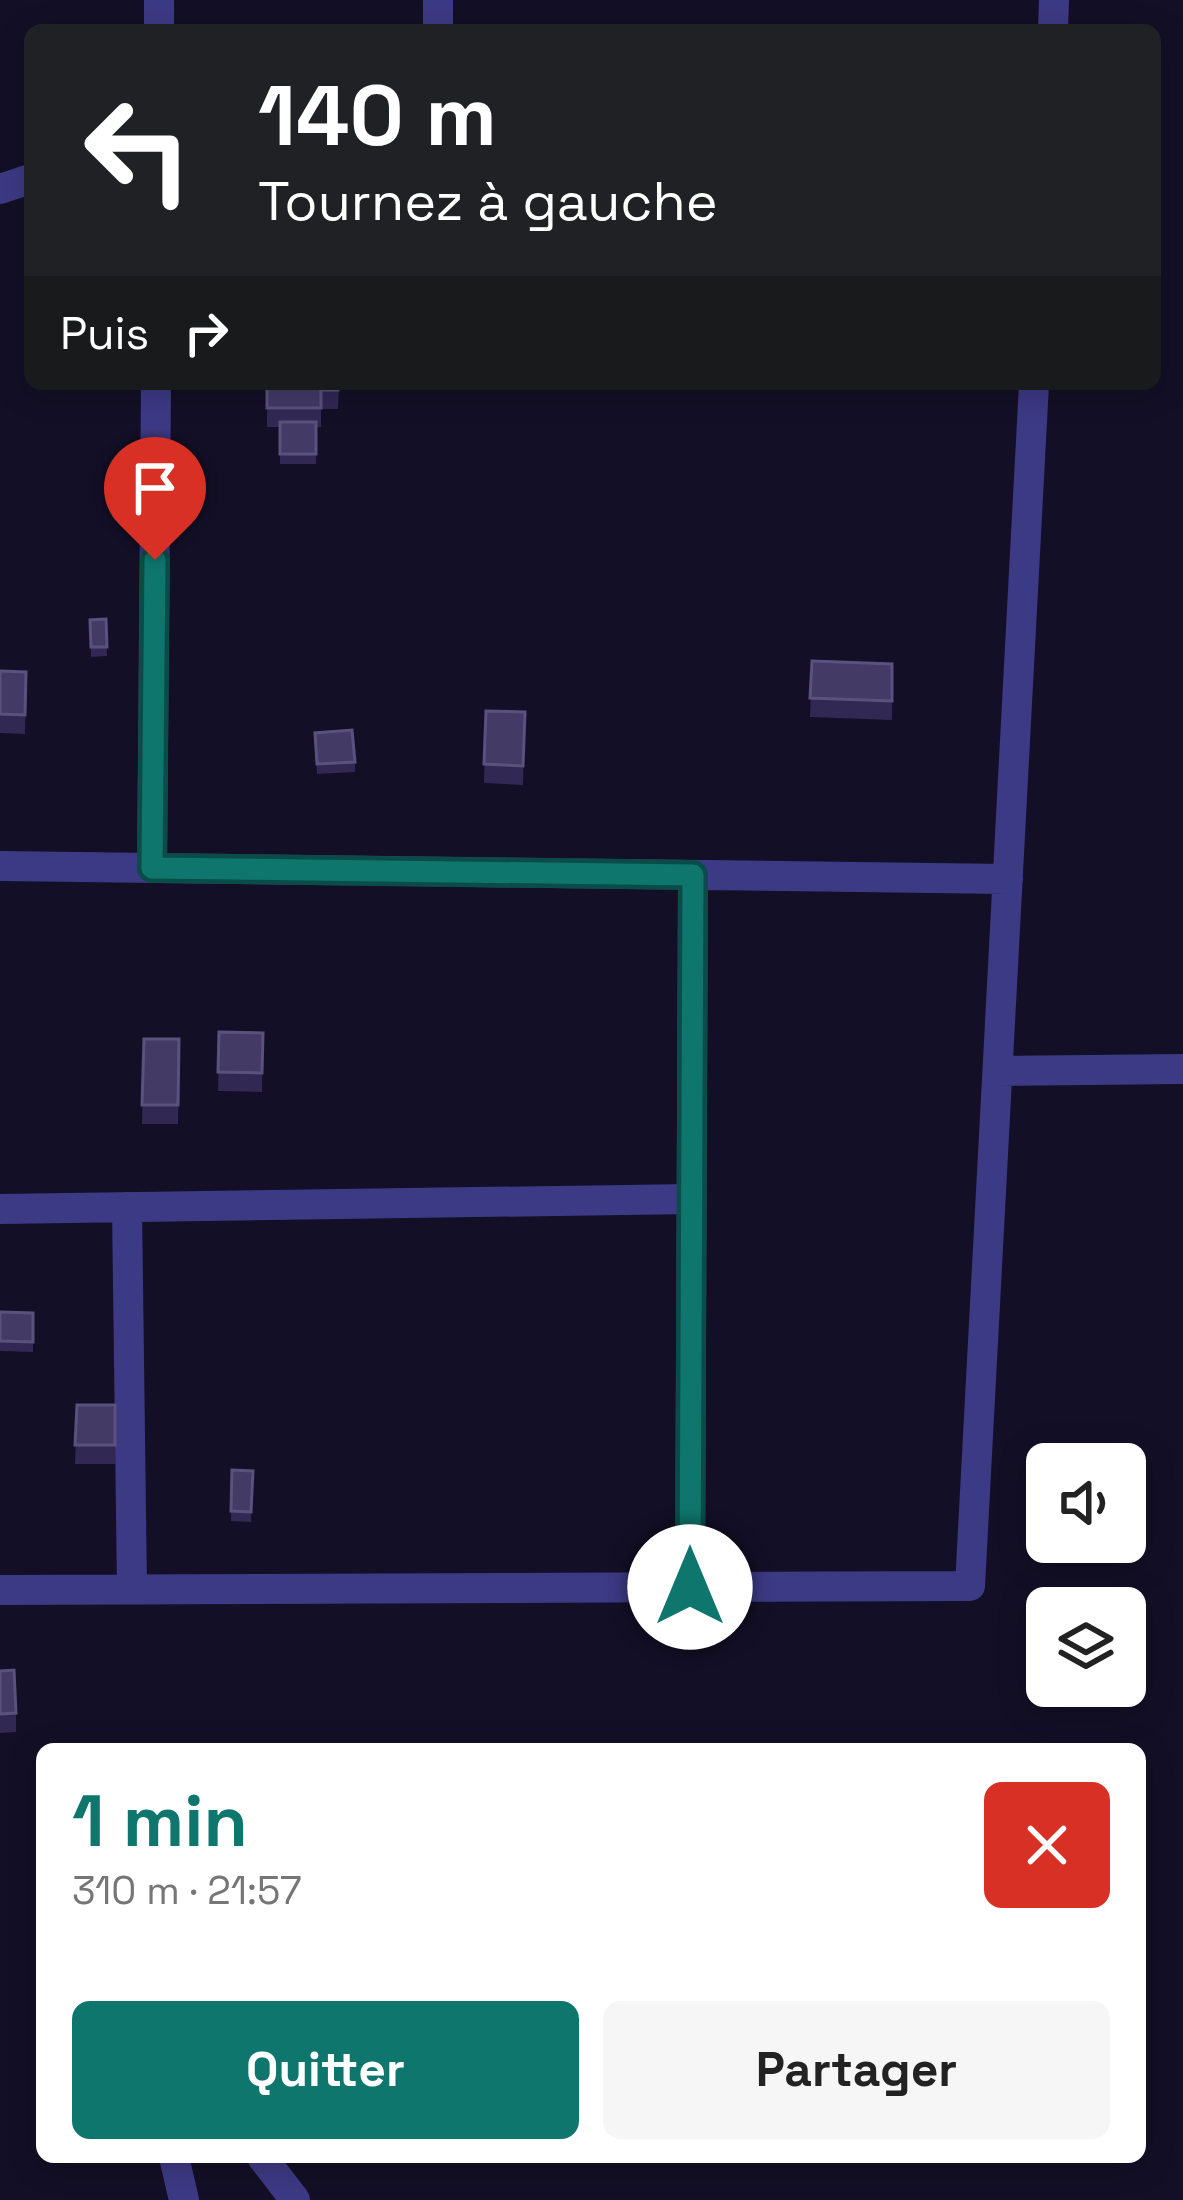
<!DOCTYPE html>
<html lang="fr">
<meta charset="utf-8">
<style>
body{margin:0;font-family:"Space Grotesk",sans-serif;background:#f6f6f6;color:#222;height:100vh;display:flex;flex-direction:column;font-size:45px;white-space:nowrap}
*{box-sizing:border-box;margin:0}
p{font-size:39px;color:#767676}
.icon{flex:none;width:66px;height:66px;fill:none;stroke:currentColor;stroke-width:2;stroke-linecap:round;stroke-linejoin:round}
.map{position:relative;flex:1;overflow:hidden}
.details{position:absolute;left:36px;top:1743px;width:1110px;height:420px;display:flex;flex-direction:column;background:#fff;border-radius:18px;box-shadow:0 6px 30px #0003}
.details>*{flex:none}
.banner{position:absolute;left:24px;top:24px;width:1137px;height:366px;border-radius:18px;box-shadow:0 6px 30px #0003;background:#202124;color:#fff;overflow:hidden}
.tools{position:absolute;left:1026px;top:1443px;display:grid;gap:24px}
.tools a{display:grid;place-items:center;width:120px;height:120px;border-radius:18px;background:#fff;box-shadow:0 6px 30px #0003;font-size:60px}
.pin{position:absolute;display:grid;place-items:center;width:102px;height:102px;color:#fff;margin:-123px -51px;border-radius:50% 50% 50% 0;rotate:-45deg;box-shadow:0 0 12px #0007}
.pin .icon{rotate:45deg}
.me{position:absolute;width:132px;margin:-66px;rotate:0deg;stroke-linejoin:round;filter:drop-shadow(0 0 9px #0008)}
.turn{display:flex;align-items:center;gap:42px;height:252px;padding:0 36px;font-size:54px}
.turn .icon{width:156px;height:156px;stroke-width:2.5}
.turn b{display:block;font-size:84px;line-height:102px}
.then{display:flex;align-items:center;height:114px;padding:0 36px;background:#0003;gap:24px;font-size:45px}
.round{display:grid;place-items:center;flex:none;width:126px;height:126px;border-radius:18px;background:#f6f6f6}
.summary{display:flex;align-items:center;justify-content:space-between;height:204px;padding:0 36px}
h1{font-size:72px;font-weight:600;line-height:90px;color:#0f766e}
.action{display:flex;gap:24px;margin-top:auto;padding:24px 36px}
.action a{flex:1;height:138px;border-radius:18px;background:#0f766e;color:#fff;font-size:48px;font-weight:600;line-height:138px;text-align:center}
.action a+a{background:#f6f6f6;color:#222}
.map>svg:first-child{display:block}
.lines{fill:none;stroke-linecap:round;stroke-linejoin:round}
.minor{stroke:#3d3a85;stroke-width:30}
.wall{fill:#312854}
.building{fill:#433a66;stroke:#5a527e;stroke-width:3}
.route-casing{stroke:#0a4d48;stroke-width:30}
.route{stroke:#0f766e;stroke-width:21}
</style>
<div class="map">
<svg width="1183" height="2200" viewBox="0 0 1183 2200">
<rect width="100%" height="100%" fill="#130f26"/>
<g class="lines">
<path class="minor" d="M 159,30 L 159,0
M 438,30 L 438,0
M 1053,30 L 1054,0
M 0,189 L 30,179
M 0,866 L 1008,879
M 152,868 L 156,384
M 998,1071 L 1183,1069
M 127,1207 L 132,1589
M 0,1209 L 691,1199
M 690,1587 L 693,875
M 0,1590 L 970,1586 L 1034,384
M 174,2157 L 184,2200
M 262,2157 L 295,2200"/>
</g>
<path class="wall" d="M 267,384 L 339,384 L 338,409 L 321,409 L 321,427 L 316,427 L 316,464 L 280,464 L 280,427 L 267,427 Z
M 106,619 L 107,656 L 91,657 L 90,620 Z
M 812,661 L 892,664 L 892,720 L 810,717 Z
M 0,671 L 26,672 L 25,734 L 0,733 Z
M 486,711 L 525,712 L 523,785 L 484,783 Z
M 315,733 L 355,762 L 355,772 L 317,774 Z
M 219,1032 L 263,1033 L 262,1092 L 218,1091 Z
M 144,1039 L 179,1039 L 178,1124 L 142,1124 Z
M 0,1312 L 33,1313 L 33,1352 L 0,1351 Z
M 77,1405 L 115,1405 L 115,1464 L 75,1464 Z
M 232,1470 L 253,1471 L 251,1522 L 231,1521 Z
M 0,1671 L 16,1713 L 16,1732 L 0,1733 Z"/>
<path class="building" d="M 267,384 L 338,384 L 338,390 L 321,390 L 321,408 L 267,408 Z
M 280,422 L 316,422 L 316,454 L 280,454 Z
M 106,619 L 107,647 L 91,647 L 90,620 Z
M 812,661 L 892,664 L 892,701 L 810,698 Z
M 0,671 L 26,672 L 25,715 L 0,714 Z
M 486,711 L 525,712 L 523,766 L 484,764 Z
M 352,730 L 355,762 L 317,764 L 315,733 Z
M 219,1032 L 263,1033 L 262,1073 L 218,1072 Z
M 144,1039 L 179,1039 L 178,1105 L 142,1105 Z
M 0,1312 L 33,1313 L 33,1342 L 0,1341 Z
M 77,1405 L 115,1405 L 115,1445 L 75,1445 Z
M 232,1470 L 253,1471 L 251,1512 L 231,1511 Z
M 14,1670 L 16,1713 L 0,1714 L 0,1671 Z"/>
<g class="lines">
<defs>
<path id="route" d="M 155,560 L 152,868 L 693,875 L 690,1587"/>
</defs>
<use href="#route" class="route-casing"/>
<use href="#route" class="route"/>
</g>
</svg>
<div class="tools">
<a><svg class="icon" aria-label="sound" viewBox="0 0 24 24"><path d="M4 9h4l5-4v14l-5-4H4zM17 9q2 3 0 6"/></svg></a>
<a><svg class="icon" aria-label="layers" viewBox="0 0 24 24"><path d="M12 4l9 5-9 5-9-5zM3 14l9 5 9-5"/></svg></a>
</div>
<div class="pin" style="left:155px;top:560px;background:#d93025"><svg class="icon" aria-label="arrive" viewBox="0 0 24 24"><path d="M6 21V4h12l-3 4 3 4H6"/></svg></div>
<svg class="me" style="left:690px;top:1587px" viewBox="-20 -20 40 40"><circle r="19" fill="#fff"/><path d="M0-13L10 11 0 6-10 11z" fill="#0f766e"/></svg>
<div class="banner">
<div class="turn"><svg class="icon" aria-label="left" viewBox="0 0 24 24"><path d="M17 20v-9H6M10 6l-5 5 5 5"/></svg><div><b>140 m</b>Tournez à gauche</div></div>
<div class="then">Puis<svg class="icon" aria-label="right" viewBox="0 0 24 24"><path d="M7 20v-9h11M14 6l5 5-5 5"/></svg></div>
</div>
<section class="details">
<div class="summary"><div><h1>1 min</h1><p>310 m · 21:57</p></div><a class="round" style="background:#d93025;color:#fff"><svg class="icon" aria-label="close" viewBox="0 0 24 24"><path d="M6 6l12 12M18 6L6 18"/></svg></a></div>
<div class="action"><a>Quitter</a><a>Partager</a></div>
</section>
</div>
